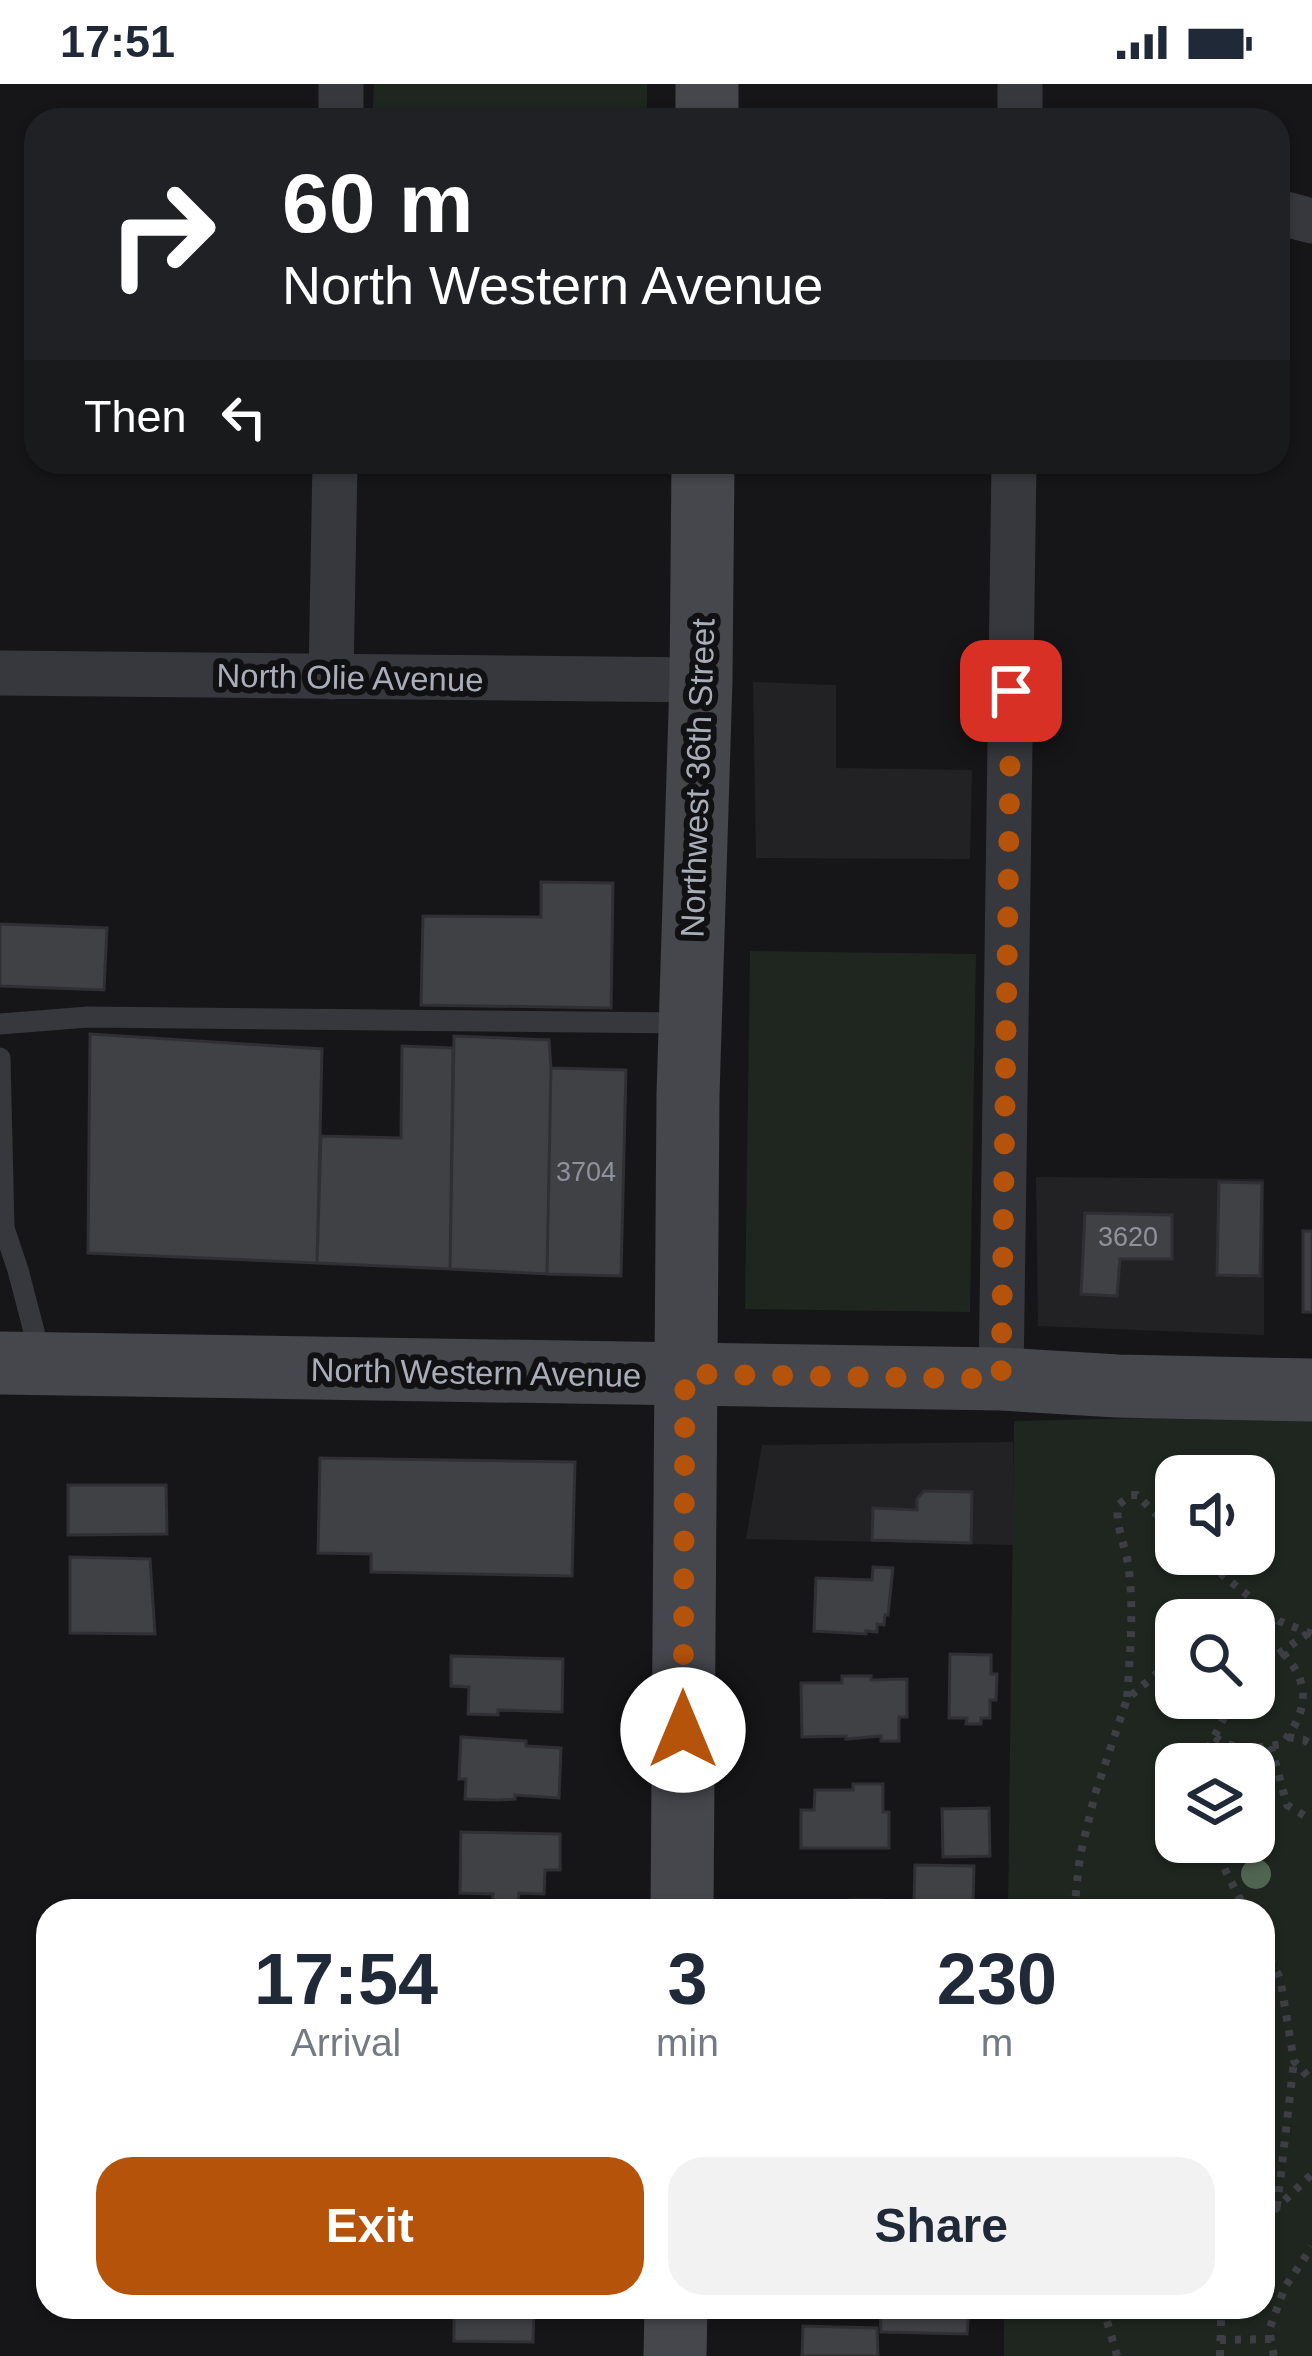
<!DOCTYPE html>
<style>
body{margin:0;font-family:Helvetica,sans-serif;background:#f2f2f3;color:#1f2937;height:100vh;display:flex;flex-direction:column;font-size:45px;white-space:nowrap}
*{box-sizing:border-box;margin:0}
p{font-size:39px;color:#747a83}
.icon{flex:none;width:66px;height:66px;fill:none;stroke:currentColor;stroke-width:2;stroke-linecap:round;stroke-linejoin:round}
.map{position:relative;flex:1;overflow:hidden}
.sheet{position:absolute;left:36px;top:1815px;width:1239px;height:420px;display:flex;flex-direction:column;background:#fff;border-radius:36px;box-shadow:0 3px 9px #0004}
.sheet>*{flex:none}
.guide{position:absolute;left:24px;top:24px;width:1266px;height:366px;border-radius:36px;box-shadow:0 3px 9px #0004;background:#202124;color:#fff;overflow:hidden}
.controls{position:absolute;left:1155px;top:1371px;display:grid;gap:24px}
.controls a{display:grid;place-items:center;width:120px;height:120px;border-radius:24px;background:#fff;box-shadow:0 3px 9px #0004;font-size:60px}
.pin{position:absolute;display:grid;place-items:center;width:102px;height:102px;color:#fff;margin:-51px;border-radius:24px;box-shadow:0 6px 18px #0006}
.me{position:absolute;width:132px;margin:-66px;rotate:0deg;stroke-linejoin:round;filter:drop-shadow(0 0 9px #0008)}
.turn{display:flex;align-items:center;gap:42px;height:252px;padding:0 60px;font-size:54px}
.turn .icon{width:156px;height:156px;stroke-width:2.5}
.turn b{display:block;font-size:84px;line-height:102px}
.then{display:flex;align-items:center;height:114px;padding:0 60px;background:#0003;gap:24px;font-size:45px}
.eta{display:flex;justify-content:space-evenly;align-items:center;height:204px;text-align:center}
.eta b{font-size:72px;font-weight:600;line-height:84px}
.action{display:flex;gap:24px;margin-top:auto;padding:24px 60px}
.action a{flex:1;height:138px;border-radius:36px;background:#b45309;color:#fff;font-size:48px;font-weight:600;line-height:138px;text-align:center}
.action a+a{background:#f2f2f3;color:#1f2937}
.status{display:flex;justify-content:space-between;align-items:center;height:84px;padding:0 60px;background:#fff;direction:ltr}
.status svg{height:33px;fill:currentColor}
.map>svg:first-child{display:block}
.built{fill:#222225}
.green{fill:#1e261f;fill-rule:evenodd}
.building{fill:#404145;stroke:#303034;stroke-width:3}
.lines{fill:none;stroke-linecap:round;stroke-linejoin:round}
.path{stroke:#3d3f44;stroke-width:8;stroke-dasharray:6 9;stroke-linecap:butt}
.lane{stroke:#37383d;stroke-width:21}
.street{stroke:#37383d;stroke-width:45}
.secondary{stroke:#45474d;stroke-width:63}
.tree{fill:#506452}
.route{stroke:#b45309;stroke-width:21;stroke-dasharray:0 37.8}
.labels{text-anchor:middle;stroke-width:12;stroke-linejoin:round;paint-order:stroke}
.number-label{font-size:27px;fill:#8e929b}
.street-label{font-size:33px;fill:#a8adb8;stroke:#111113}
</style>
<div class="status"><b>17:51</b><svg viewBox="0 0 49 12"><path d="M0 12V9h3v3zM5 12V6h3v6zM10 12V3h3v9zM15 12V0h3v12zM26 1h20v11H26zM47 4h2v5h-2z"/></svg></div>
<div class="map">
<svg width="1312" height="2272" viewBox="0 0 1312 2272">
<rect width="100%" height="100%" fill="#161618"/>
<path class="built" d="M 753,598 L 836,601 L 836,684 L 972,686 L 970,775 L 756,774 Z
M 1036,1093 L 1264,1095 L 1264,1251 L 1038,1242 Z
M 1013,1358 L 1013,1461 L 746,1455 L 762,1361 Z"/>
<path class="green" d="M 374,0 L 647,0 L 647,36 L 372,36 Z
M 750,867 L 976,870 L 970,1228 L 745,1225 Z
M 1272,1331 L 1312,1332 L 1312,2272 L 1004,2272 L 1004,2223 L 1263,2223 L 1263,1827 L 1008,1827 L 1014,1337 ZM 1176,1392 L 1254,1392 L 1254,1470 L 1176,1470 ZM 1176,1536 L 1254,1536 L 1254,1614 L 1176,1614 ZM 1176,1680 L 1254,1680 L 1254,1758 L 1176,1758 Z"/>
<path class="building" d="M 541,798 L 613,799 L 611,924 L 421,921 L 423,832 L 541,833 Z
M 0,840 L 107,844 L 104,906 L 0,902 Z
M 90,950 L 322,965 L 317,1179 L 88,1169 Z
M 454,952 L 549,956 L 551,984 L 547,1190 L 450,1185 Z
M 402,962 L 453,964 L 450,1185 L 317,1179 L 321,1052 L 401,1054 Z
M 551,984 L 626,986 L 621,1192 L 547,1190 Z
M 1219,1098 L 1262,1099 L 1260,1192 L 1217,1191 Z
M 1085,1129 L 1172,1131 L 1172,1175 L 1120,1175 L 1117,1212 L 1081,1210 Z
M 1303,1147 L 1312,1147 L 1312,1228 L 1303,1228 Z
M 320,1374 L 575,1378 L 572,1492 L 371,1488 L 371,1470 L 318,1469 Z
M 68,1401 L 166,1401 L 167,1450 L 68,1451 Z
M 924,1407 L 972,1408 L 971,1459 L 872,1456 L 873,1424 L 917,1426 L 917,1415 Z
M 70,1473 L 150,1475 L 155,1550 L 70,1549 Z
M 873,1483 L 893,1484 L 888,1531 L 885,1531 L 884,1541 L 877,1540 L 877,1548 L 866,1547 L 866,1550 L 814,1547 L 816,1494 L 872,1496 Z
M 950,1570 L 991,1571 L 991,1590 L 997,1590 L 996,1616 L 990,1616 L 990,1634 L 981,1634 L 981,1640 L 966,1640 L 967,1634 L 949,1634 Z
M 451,1572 L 563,1575 L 562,1628 L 498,1626 L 498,1631 L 468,1630 L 469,1603 L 451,1602 Z
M 842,1592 L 871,1592 L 871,1596 L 907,1595 L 907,1633 L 899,1633 L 899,1657 L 881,1657 L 881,1652 L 846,1655 L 846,1652 L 802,1653 L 801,1599 L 842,1599 Z
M 461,1653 L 526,1657 L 526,1662 L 561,1664 L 559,1714 L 515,1711 L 515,1715 L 498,1716 L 465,1715 L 466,1695 L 459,1695 Z
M 853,1700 L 883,1700 L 883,1728 L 889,1728 L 889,1764 L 801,1764 L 801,1726 L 814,1726 L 815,1706 L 853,1706 Z
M 989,1724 L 990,1772 L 943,1773 L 942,1725 Z
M 461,1748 L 560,1750 L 560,1786 L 545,1786 L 544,1810 L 519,1809 L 518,1817 L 493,1816 L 493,1810 L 460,1809 Z
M 915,1781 L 974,1782 L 973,1820 L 914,1818 Z
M 851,1816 L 882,1816 L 882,1827 L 800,1827 L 800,1819 L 851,1821 Z
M 534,2223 L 533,2258 L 454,2257 L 454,2224 L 451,2223 Z
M 880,2223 L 969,2223 L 967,2250 L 881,2248 Z
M 803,2242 L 877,2244 L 878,2272 L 802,2272 Z"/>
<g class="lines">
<path class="path" d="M 1197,1470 L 1279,1537 L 1312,1550
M 1254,1546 L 1275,1544 L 1279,1537
M 1254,1587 L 1307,1550
M 1127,1613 C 1130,1571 1134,1529 1129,1487 C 1127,1464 1115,1444 1118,1421 L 1131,1411 L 1137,1411 L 1176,1450
M 1215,1653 C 1234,1668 1259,1664 1282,1660 C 1308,1627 1312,1599 1281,1567
M 1288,1653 L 1304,1656 L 1312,1661
M 1271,1662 L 1287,1721 L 1305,1732 L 1312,1733
M 1207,1680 L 1208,1665 L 1234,1614
M 1211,1758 L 1246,1827
M 1074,1827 L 1080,1772 L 1095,1710 L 1127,1615 L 1176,1573
M 1263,1861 L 1280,1894 L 1294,1977 L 1312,1997
M 1277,2123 L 1294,1977
M 1263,2137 L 1312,2090
M 1103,2223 L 1117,2272
M 1220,2256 L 1271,2255
M 1220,2272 L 1221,2236 L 1226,2223
M 1274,2272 L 1269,2246 L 1285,2203 L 1312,2163"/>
<path class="lane" d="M 0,940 L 88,933 L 684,939
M 0,974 L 4,1144 L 18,1186 L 41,1274"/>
<path class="street" d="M 341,36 L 341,0
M 1020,36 L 1020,0
M 1278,128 L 1312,137
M 0,589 L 701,596
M 331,593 L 335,378
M 1001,1295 L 1014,378"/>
<path class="secondary" d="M 707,36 L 707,0
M 0,1279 L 1001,1295 L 1117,1302 L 1312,1306
M 682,1827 L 688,1011 L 701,596 L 703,378
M 675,2272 L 676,2223"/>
</g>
<circle class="tree" cx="1256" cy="1790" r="15"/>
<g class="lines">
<path class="route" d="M 683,1646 L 685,1290 L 1001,1295 L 1011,607"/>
</g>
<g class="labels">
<g class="number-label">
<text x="586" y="1097">3704</text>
<text x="1128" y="1162">3620</text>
</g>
<g class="street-label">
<text transform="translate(350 593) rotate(1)" y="12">North Olie Avenue</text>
<text transform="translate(697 694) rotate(-88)" y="12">Northwest 36th Street</text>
<text transform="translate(476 1288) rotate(1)" y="12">North Western Avenue</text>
</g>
</g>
</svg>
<div class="controls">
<a><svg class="icon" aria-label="sound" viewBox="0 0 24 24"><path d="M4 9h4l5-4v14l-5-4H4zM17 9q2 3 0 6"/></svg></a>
<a><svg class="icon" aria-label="search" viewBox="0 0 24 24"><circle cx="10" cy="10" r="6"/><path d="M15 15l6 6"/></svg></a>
<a><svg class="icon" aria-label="layers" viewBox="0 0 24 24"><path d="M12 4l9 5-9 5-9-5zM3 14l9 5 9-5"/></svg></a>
</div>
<div class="pin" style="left:1011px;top:607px;background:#d93025"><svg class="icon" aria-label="arrive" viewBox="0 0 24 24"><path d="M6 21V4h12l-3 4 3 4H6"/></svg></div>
<svg class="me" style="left:683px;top:1646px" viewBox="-20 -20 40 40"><circle r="19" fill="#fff"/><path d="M0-13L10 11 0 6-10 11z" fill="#b45309"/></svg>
<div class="guide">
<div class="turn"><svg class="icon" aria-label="right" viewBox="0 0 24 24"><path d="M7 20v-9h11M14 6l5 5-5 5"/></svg><div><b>60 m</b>North Western Avenue</div></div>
<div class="then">Then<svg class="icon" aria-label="left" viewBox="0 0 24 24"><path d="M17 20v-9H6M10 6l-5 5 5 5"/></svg></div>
</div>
<section class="sheet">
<div class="eta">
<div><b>17:54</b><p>Arrival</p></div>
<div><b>3</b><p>min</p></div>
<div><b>230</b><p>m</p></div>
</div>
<div class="action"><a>Exit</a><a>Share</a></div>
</section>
</div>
